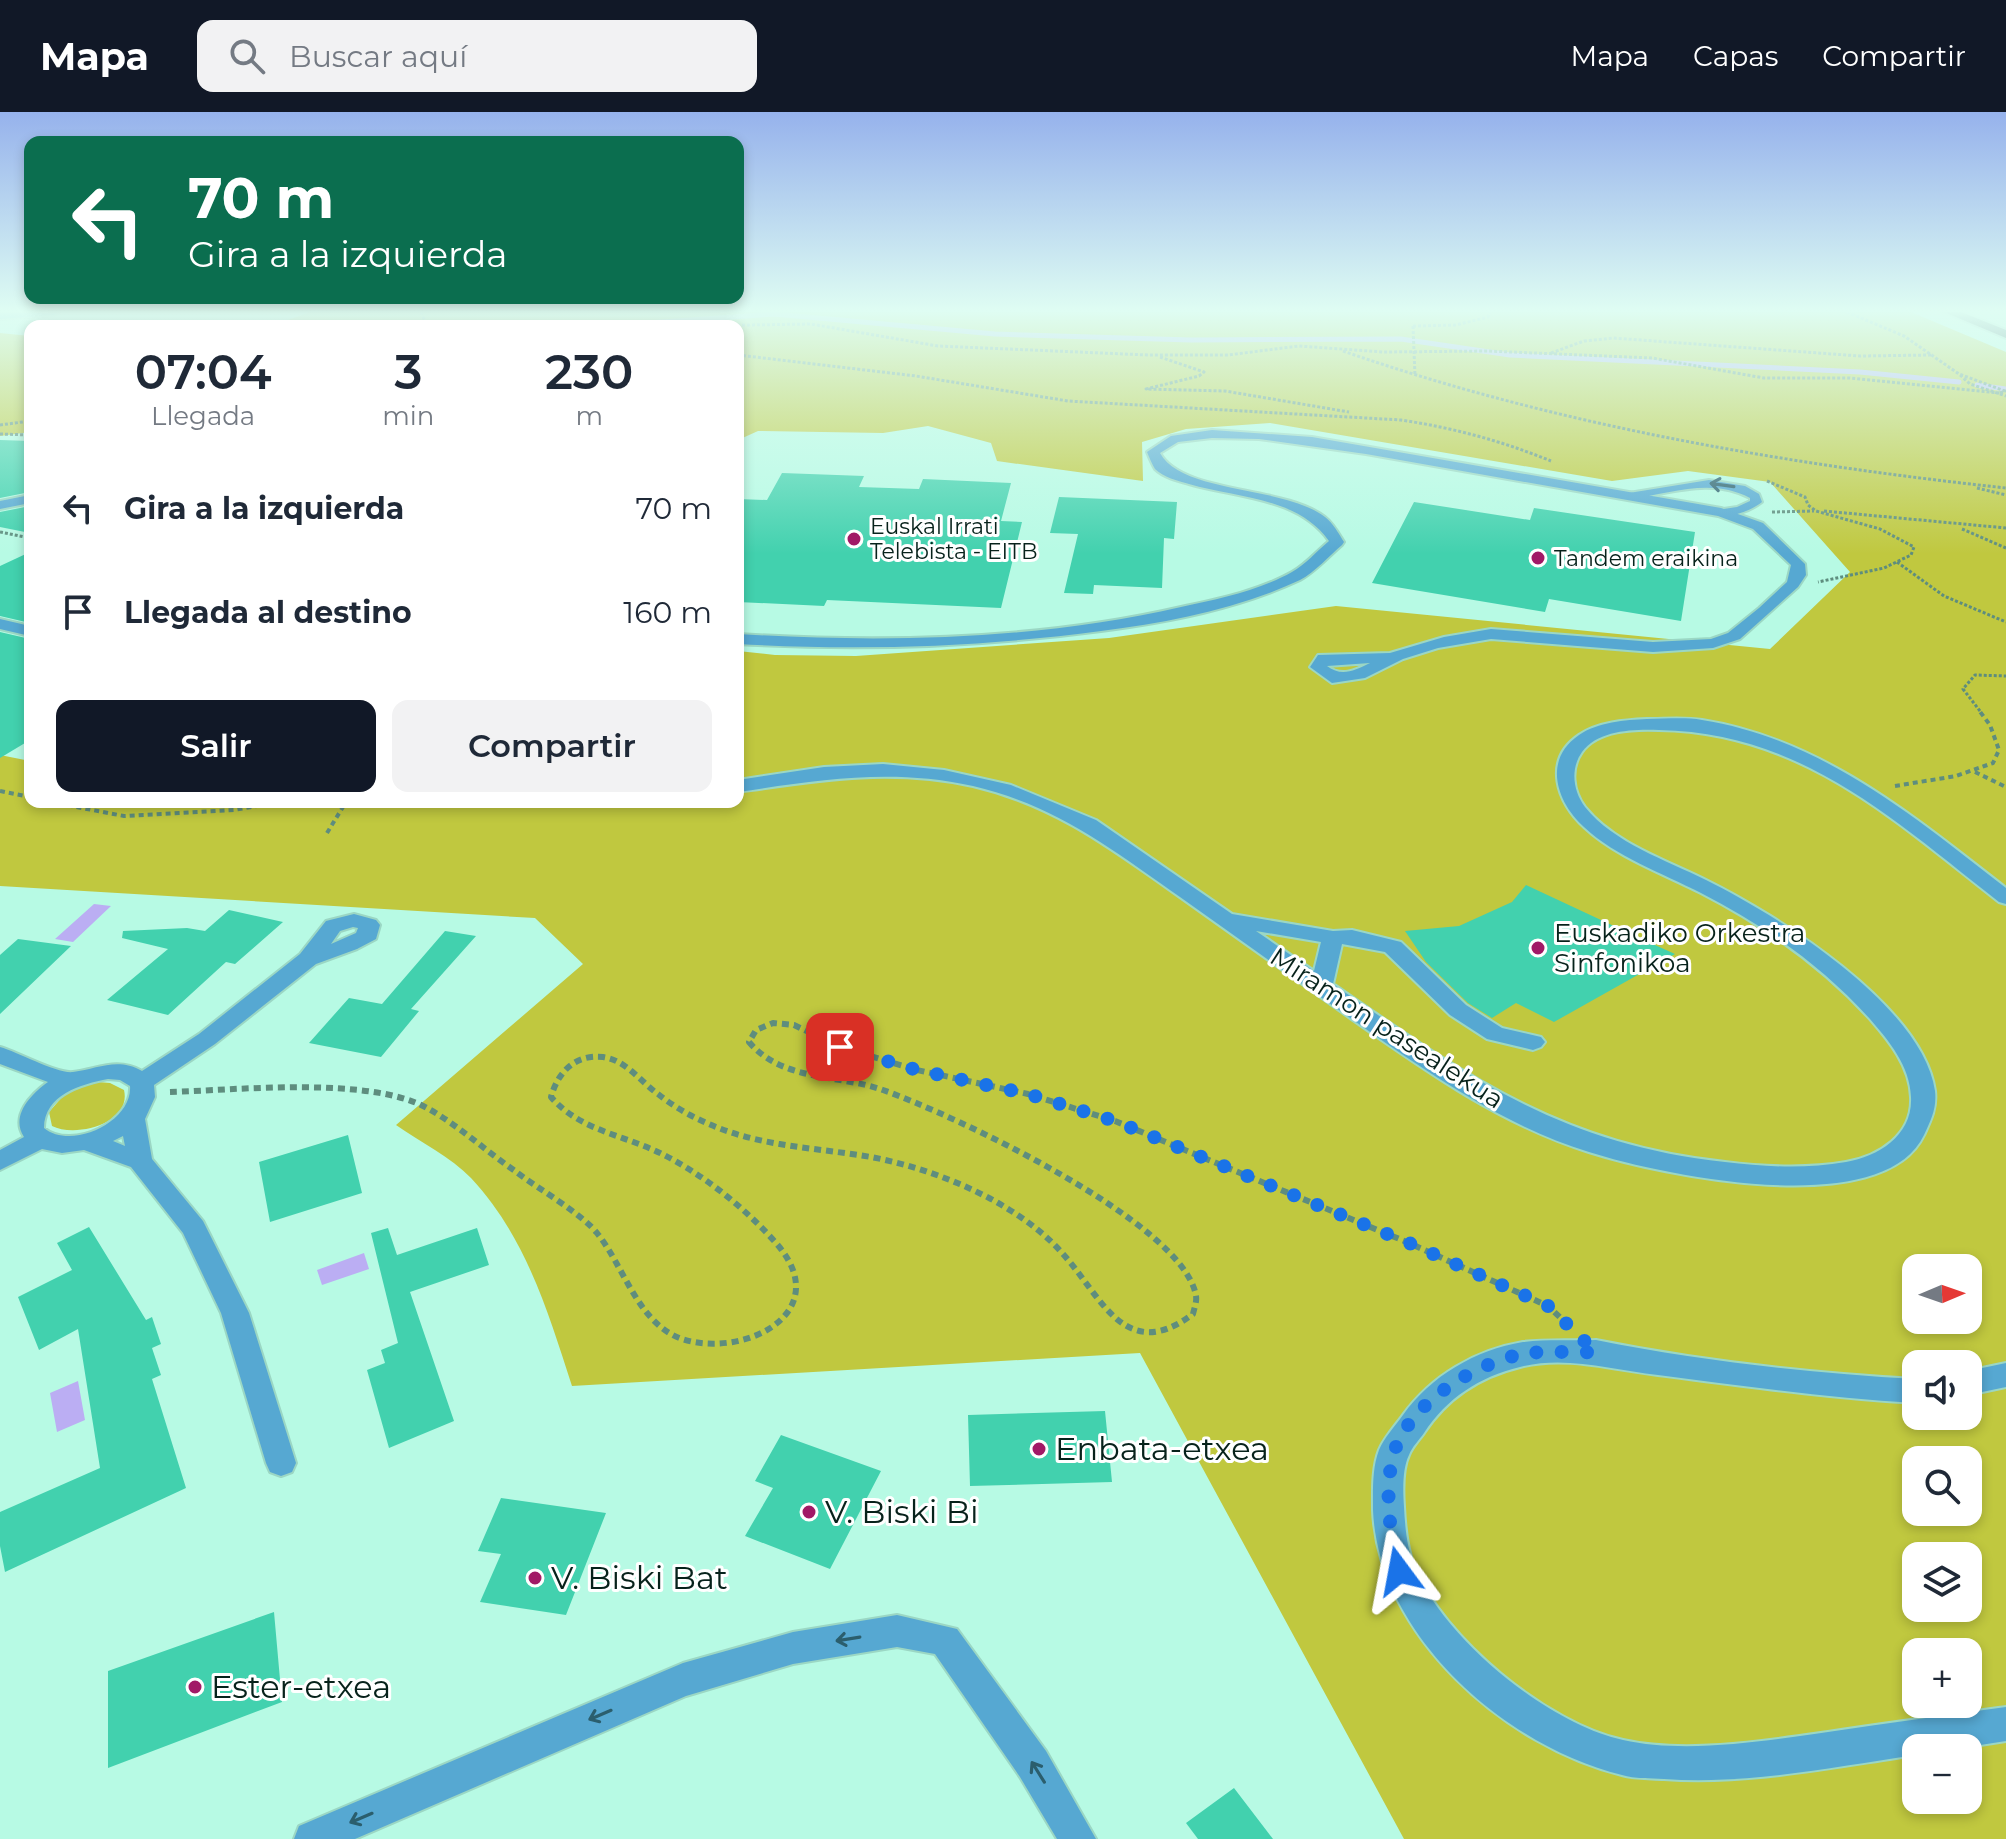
<!DOCTYPE html>
<html lang="es">
<meta charset="utf-8">
<style>
body{margin:0;font-family:Montserrat,sans-serif;background:#f2f2f3;color:#1f2937;height:100vh;display:flex;flex-direction:column;font-size:30px;white-space:nowrap}
*{box-sizing:border-box;margin:0}
p{font-size:26px;color:#747a83}
.icon{flex:none;width:44px;height:44px;fill:none;stroke:currentColor;stroke-width:2;stroke-linecap:round;stroke-linejoin:round}
.map{position:relative;flex:1;overflow:hidden}
.panel{position:absolute;left:24px;top:208px;width:720px;height:488px;display:flex;flex-direction:column;background:#fff;border-radius:16px;box-shadow:0 4px 12px #0003}
.panel>*{flex:none}
.guide{position:absolute;left:24px;top:24px;width:720px;height:168px;border-radius:16px;box-shadow:0 4px 12px #0003;background:#0b6e4f;color:#fff;overflow:hidden}
.needle{width:52px;rotate:88deg}
.controls{position:absolute;left:1902px;top:1142px;display:grid;gap:16px}
.controls a{display:grid;place-items:center;width:80px;height:80px;border-radius:16px;background:#fff;box-shadow:0 4px 12px #0003;font-size:40px}
.pin{position:absolute;display:grid;place-items:center;width:68px;height:68px;color:#fff;margin:-34px;border-radius:16px;box-shadow:0 4px 12px #0006}
.me{position:absolute;width:88px;margin:-44px;rotate:347deg;stroke-linejoin:round;filter:drop-shadow(0 0 6px #0008)}
.turn{display:flex;align-items:center;gap:28px;height:168px;padding:0 32px;font-size:36px}
.turn .icon{width:104px;height:104px;stroke-width:2.5}
.turn b{display:block;font-size:56px;line-height:68px}
.eta{display:flex;justify-content:space-evenly;align-items:center;height:136px;text-align:center}
.eta b{font-size:48px;font-weight:600;line-height:56px}
.cta{display:flex;gap:16px;margin-top:auto;padding:16px 32px}
.cta a{flex:1;height:92px;border-radius:16px;background:#111827;color:#fff;font-size:32px;font-weight:600;line-height:92px;text-align:center}
.cta a+a{background:#f2f2f3;color:#1f2937}
ul{padding:0;list-style:none}
li{display:flex;align-items:center;gap:24px;height:104px;padding:0 32px}
li div{flex:1}
li b{display:block;font-size:30px}
li em{font-style:normal}
header{display:flex;align-items:center;gap:48px;box-sizing:border-box;height:112px;padding:0 40px;background:#111827;color:#fff}
header strong{font-size:38px}
nav{display:flex;gap:44px;margin-inline-start:auto;font-size:28px}
.search{width:560px;height:72px;background:#f2f2f3;display:flex;align-items:center;gap:20px;box-sizing:border-box;padding:0 28px;border-radius:16px;color:#747a83;font-size:30px}
.map>svg:first-child{display:block}
.green{fill:#c0c83f;fill-rule:evenodd}
.water{fill:#bbaef3}
.lines{fill:none;stroke-linecap:round;stroke-linejoin:round}
.stream{stroke:#bbaef3;stroke-width:5}
.building{fill:#42d1ae}
.service-casing{stroke:#9bd7c4;stroke-width:4}
.minor-casing{stroke:#9bd7c4;stroke-width:4}
.motorway-casing{stroke:#9bd7c4;stroke-width:4}
.path-far2{stroke:#5e8d7e;stroke-width:3;stroke-dasharray:3 2;stroke-linecap:butt}
.path-far1{stroke:#5e8d7e;stroke-width:4;stroke-dasharray:5 4;stroke-linecap:butt}
.path{stroke:#5e8d7e;stroke-width:6;stroke-dasharray:7 5;stroke-linecap:butt}
.service{fill:#56a8d2;fill-rule:evenodd}
.minor{fill:#56a8d2;fill-rule:evenodd}
.motorway{fill:#314f5f;fill-rule:evenodd}
.path-bridge{stroke:#5e8d7e;stroke-width:3;stroke-dasharray:3 2;stroke-linecap:butt}
.oneway{stroke:#2b5e6d}
.route{stroke:#1a73e8;stroke-width:14;stroke-dasharray:0 25.2}
.poi-dot{fill:#a11966;stroke:#fff;stroke-width:3}
.labels{text-anchor:middle;stroke-width:6;stroke-linejoin:round;paint-order:stroke}
.far-poi-label{font-size:22px;fill:#07221b;stroke:#fff;text-anchor:start}
.poi-label{font-size:26px;fill:#07221b;stroke:#fff;text-anchor:start}
.street-label{font-size:26px;fill:#07221b;stroke:#fff}
.near-poi-label{font-size:32px;fill:#07221b;stroke:#fff;text-anchor:start}
</style>
<header>
<strong>Mapa</strong>
<div class="search"><svg class="icon" aria-label="search" viewBox="0 0 24 24"><circle cx="10" cy="10" r="6"/><path d="M15 15l6 6"/></svg>Buscar aquí</div>
<nav><a>Mapa</a><a>Capas</a><a>Compartir</a></nav>
</header>
<div class="map">
<svg width="2006" height="1727" viewBox="0 0 2006 1727">
<rect width="100%" height="100%" fill="#b7fae4"/>
<path class="green" d="M 310,200 L 1911,200 L 2006,240 L 2006,1727 L 1404,1727 L 1140,1241 L 572,1274 C 548,1200 526,1125 471,1066 C 451,1045 420,1030 396,1013 L 583,852 L 535,806 L 0,774 L 0,643 L 30,649 L 30,690 L 612,690 L 636,694 L 639,690 L 738,690 L 738,539 L 775,543 L 856,544 L 1109,526 L 1336,494 L 1770,537 L 1850,460 L 1770,370 L 1688,359 L 1612,369 L 1270,311 L 1186,317 L 1142,330 L 1143,369 L 997,349 L 991,331 L 928,314 L 883,321 L 758,319 L 738,328 L 738,214 L 271,214 ZM 1916,1156 L 1968,1156 L 1968,1208 L 1916,1208 ZM 1916,1252 L 1968,1252 L 1968,1304 L 1916,1304 ZM 1916,1348 L 1968,1348 L 1968,1400 L 1916,1400 ZM 1916,1444 L 1968,1444 L 1968,1496 L 1916,1496 ZM 1916,1540 L 1968,1540 L 1968,1592 L 1916,1592 ZM 1916,1636 L 1968,1636 L 1968,1688 L 1916,1688 Z
M 0,221 L 30,224 L 30,320 L 0,324 Z
M 98,970 L 110,971 L 124,978 C 132,1012 75,1026 52,1014 L 49,1000 L 63,984 L 73,977 Z"/>
<path class="water" d="M 94,792 L 111,794 L 73,830 L 55,827 Z
M 364,1141 L 369,1157 L 322,1173 L 317,1158 Z
M 78,1269 L 85,1308 L 57,1320 L 50,1281 Z"/>
<g class="lines">
<path class="stream" d="M 604,214 L 774,202 L 995,222 L 1191,228 L 1401,227 L 1510,243 L 1860,260 L 1959,270
M 1977,273 L 2006,277"/>
</g>
<path class="building" d="M 0,328 L 30,329 L 30,380 L 0,386 Z
M 782,361 L 864,364 L 859,375 L 919,377 L 923,367 L 1011,371 L 1001,409 L 1022,410 L 1001,496 L 827,488 L 824,494 L 738,490 L 738,387 L 767,388 Z
M 1059,385 L 1177,390 L 1174,427 L 1164,426 L 1162,476 L 1094,473 L 1093,482 L 1064,481 L 1078,422 L 1050,421 Z
M 1414,390 L 1530,408 L 1534,396 L 1695,420 L 1681,509 L 1549,487 L 1545,500 L 1372,471 Z
M 30,394 L 30,421 L 0,415 L 0,400 Z
M 30,440 L 30,511 L 0,504 L 0,454 Z
M 0,520 L 30,527 L 30,628 L 0,646 Z
M 1526,773 L 1646,829 L 1675,842 L 1554,910 L 1516,891 L 1492,906 L 1468,891 L 1426,850 L 1405,819 L 1459,814 L 1512,790 Z
M 229,798 L 283,810 L 235,852 L 226,850 L 168,903 L 107,888 L 168,837 L 122,826 L 123,819 L 187,816 L 205,819 Z
M 445,819 L 476,824 L 411,897 L 419,899 L 381,945 L 309,931 L 349,886 L 382,892 Z
M 18,827 L 71,834 L 0,902 L 0,843 Z
M 348,1023 L 362,1081 L 270,1110 L 259,1050 Z
M 89,1115 L 146,1208 L 152,1205 L 161,1232 L 152,1236 L 161,1263 L 152,1267 L 186,1376 L 5,1460 L 0,1434 L 0,1400 L 100,1356 L 78,1217 L 39,1238 L 18,1185 L 72,1158 L 57,1131 Z
M 388,1116 L 397,1143 L 477,1116 L 489,1153 L 410,1180 L 454,1309 L 389,1336 L 367,1258 L 385,1251 L 381,1238 L 398,1231 L 371,1121 Z
M 1105,1299 L 1112,1370 L 970,1374 L 968,1303 Z
M 781,1323 L 881,1359 L 830,1457 L 745,1424 L 773,1376 L 755,1369 Z
M 501,1386 L 606,1401 L 566,1503 L 480,1490 L 501,1442 L 478,1439 Z
M 274,1500 L 282,1590 L 108,1656 L 108,1559 Z
M 1234,1676 L 1273,1727 L 1198,1727 L 1186,1711 Z"/>
<g class="lines">
<defs>
<path id="service" d="M 1709,368 L 1745,374 L 1759,382 L 1762,390 C 1750,399 1729,408 1715,400 L 1717,398 L 1737,395 L 1750,389 L 1750,386 C 1711,365 1670,382 1629,387 L 1623,384 L 1629,381 Z"/>
<path id="minor" d="M 59,200 L 54,203 L 0,207 L 0,201 Z
M 1212,318 L 1312,325 L 1721,396 L 1763,411 L 1805,452 L 1806,463 L 1798,475 L 1740,527 L 1713,536 L 1653,540 L 1491,527 L 1438,536 L 1403,547 L 1365,566 L 1332,571 L 1310,555 L 1318,543 L 1390,541 L 1444,525 L 1491,517 L 1653,530 L 1711,527 L 1728,521 L 1759,496 L 1787,470 L 1791,453 L 1753,417 L 1718,404 L 1366,342 L 1259,327 L 1212,326 L 1178,330 L 1160,341 C 1182,382 1283,373 1325,405 C 1333,411 1339,422 1344,430 L 1342,433 C 1329,444 1315,460 1300,468 C 1238,497 1169,510 1101,519 C 981,535 859,539 738,532 L 738,522 C 884,531 1038,528 1181,495 C 1218,487 1258,479 1292,460 C 1305,453 1317,439 1329,429 C 1298,385 1237,386 1189,372 C 1178,369 1163,365 1155,357 C 1152,352 1149,345 1147,340 L 1171,324 ZM 1370,551 C 1354,559 1341,565 1327,554 Z
M 30,383 L 30,391 L 0,397 L 0,389 Z
M 0,507 L 30,514 L 30,524 L 0,517 Z
M 1647,607 C 1665,607 1685,605 1702,608 C 1822,627 1913,704 2006,776 L 2006,792 L 1999,790 C 1893,707 1800,620 1659,618 C 1634,617 1598,618 1582,640 C 1570,657 1573,679 1585,695 C 1614,731 1666,748 1706,768 C 1777,803 1923,894 1935,979 C 1937,996 1931,1008 1924,1023 C 1883,1110 1661,1063 1589,1040 C 1502,1013 1427,960 1353,908 C 1295,867 1238,826 1180,785 C 1112,737 1055,693 973,674 C 890,656 820,668 738,680 L 738,668 L 824,655 L 883,652 L 944,658 L 1011,673 L 1096,708 L 1232,802 L 1333,819 L 1352,818 L 1401,830 L 1466,893 L 1502,916 L 1541,925 L 1545,930 L 1541,935 L 1533,938 L 1487,927 L 1450,903 L 1385,840 L 1342,832 L 1333,872 C 1465,963 1559,1032 1725,1050 C 1765,1055 1806,1057 1846,1050 C 1879,1044 1913,1023 1911,985 C 1910,954 1889,929 1870,907 C 1821,853 1765,814 1701,781 C 1662,761 1616,745 1584,715 C 1557,691 1542,648 1579,623 C 1598,610 1625,608 1647,607 ZM 1256,819 L 1321,830 L 1314,859 Z
M 354,802 L 376,808 L 380,813 L 376,827 L 357,837 L 316,852 L 215,932 L 154,973 L 155,985 L 145,1007 L 152,1047 L 203,1109 L 249,1201 L 296,1351 L 292,1360 L 281,1364 L 270,1360 L 266,1351 L 221,1201 L 183,1121 L 131,1055 L 84,1038 L 62,1041 L 42,1037 L 0,1058 L 0,1038 L 24,1025 C 10,1004 31,982 48,970 L 0,952 L 0,935 C 18,940 57,962 73,960 C 98,957 117,945 142,959 L 199,922 L 300,842 L 326,809 ZM 353,815 L 358,816 L 356,821 L 331,832 L 340,819 ZM 108,967 L 120,968 L 130,974 C 133,1009 72,1039 44,1016 C 44,983 81,972 108,967 ZM 123,1024 L 125,1034 L 113,1029 Z
M 1596,1228 C 1701,1249 1809,1261 1916,1267 L 1916,1291 C 1829,1286 1744,1274 1658,1263 C 1613,1258 1565,1243 1520,1255 C 1479,1265 1447,1286 1424,1321 C 1419,1328 1412,1335 1409,1343 C 1402,1357 1403,1380 1404,1395 C 1405,1415 1407,1436 1414,1454 C 1443,1526 1548,1612 1623,1628 C 1685,1642 1766,1629 1828,1620 C 1887,1611 1947,1603 2006,1595 L 2006,1629 L 1961,1636 L 1916,1636 L 1916,1643 C 1833,1655 1748,1673 1664,1667 C 1650,1666 1635,1667 1622,1663 C 1506,1635 1378,1523 1373,1398 C 1373,1379 1372,1356 1379,1338 C 1384,1326 1395,1314 1403,1303 C 1431,1264 1475,1238 1523,1230 C 1547,1227 1572,1229 1596,1228 Z
M 2006,1251 L 2006,1275 L 1968,1283 L 1968,1259 Z
M 897,1503 L 957,1517 L 1046,1639 L 1096,1727 L 1057,1727 L 1020,1665 L 935,1542 L 897,1535 L 793,1552 L 686,1584 L 355,1727 L 294,1727 L 299,1714 L 683,1551 L 793,1520 Z"/>
<path id="motorway" d="M 1944,200 L 1961,200 L 2006,218 L 2006,226 Z"/>
</defs>
<use href="#service" class="service-casing"/>
<use href="#minor" class="minor-casing"/>
<use href="#motorway" class="motorway-casing"/>
<path class="path-far2" d="M 421,200 L 425,209 L 438,214
M 1847,200 L 1904,224 L 1959,262 L 2005,279 L 2000,281
M 682,214 L 811,212 L 938,234 L 1148,243 L 1228,243 L 1299,234 L 1383,240 L 1488,239 L 1652,246 L 1764,266 L 1850,266 L 2000,281
M 1413,214 L 1456,213 L 1488,205 L 1490,200
M 1343,239 C 1556,313 1783,352 2006,376
M 1551,241 L 1584,229 L 1613,226 L 1860,244 L 1931,243
M 738,243 L 916,264 L 1068,289 L 1401,308 C 1454,316 1502,329 1551,349
M 1160,245 L 1204,260 L 1199,264 L 1146,277 L 1225,279 L 1349,300
M 1960,263 L 1970,272 L 2006,284
M 0,313 L 30,309
M 0,322 L 30,323
M 1767,369 L 1805,385 L 1808,393 L 1816,399 L 1880,417 L 1914,435 L 1911,443 L 1884,456 L 1818,470
M 1977,376 L 2006,383
M 1824,399 L 2006,416
M 1772,400 L 1814,399
M 1962,417 L 2006,436
M 0,420 L 30,426
M 1897,450 L 1944,484 L 2006,510
M 1980,599 L 1963,577 L 1975,563 L 2006,564"/>
<path class="path-far1" d="M 1975,660 L 2006,675
M 1895,674 L 1956,664 L 1993,651 L 1999,638 L 1990,613 L 1978,597
M 0,679 L 30,685
M 50,690 L 124,704 L 234,698 L 279,690
M 327,721 L 346,690"/>
<path class="path" d="M 170,980 C 238,978 369,964 427,996 C 458,1013 486,1039 515,1059 C 537,1076 581,1101 597,1121 C 624,1154 638,1212 682,1227 C 745,1247 837,1200 776,1131 C 745,1096 704,1063 662,1042 C 625,1023 580,1019 551,985 C 558,960 575,942 603,945 C 626,948 641,970 658,982 C 675,996 696,1007 716,1015 C 766,1035 819,1036 871,1045 C 913,1053 953,1067 991,1087 C 1018,1102 1043,1119 1063,1142 C 1102,1185 1125,1253 1193,1202 C 1194,1197 1197,1190 1196,1184 C 1184,1110 951,1002 883,978 C 838,962 783,970 749,930 L 756,918 L 773,911 L 794,913 L 840,935 L 917,958 L 1028,982 L 1115,1009 L 1409,1131 L 1548,1194 L 1567,1212"/>
<use href="#service" class="service"/>
<use href="#minor" class="minor"/>
<use href="#motorway" class="motorway"/>
<path class="path-bridge" d="M 1413,214 L 1415,264"/>
</g>
<defs><path id="oneway-shaft" d="M-6 0H5M1.5-3L5.5 0L1.5 3" fill="none" stroke-width="1.6" stroke-linecap="round" stroke-linejoin="round" transform="scale(2)"/></defs>
<g class="oneway">
<use href="#oneway-shaft" transform="translate(1722 373) rotate(-172)"/>
<use href="#oneway-shaft" transform="translate(848 1527) rotate(171)"/>
<use href="#oneway-shaft" transform="translate(600 1603) rotate(157)"/>
<use href="#oneway-shaft" transform="translate(1038 1660) rotate(-122)"/>
<use href="#oneway-shaft" transform="translate(361 1706) rotate(157)"/>
</g>
<linearGradient id="sky" x2="0" y2="1"><stop stop-color="#96b2ec"/><stop offset="0.45" stop-color="#dffdf3"/><stop offset="1" stop-color="#dffdf3" stop-opacity="0"/></linearGradient>
<rect width="2006" height="442" fill="url(#sky)"/>
<g class="lines">
<path class="route" d="M 840,935 L 917,958 L 1028,982 L 1115,1009 L 1409,1131 L 1548,1194 L 1596,1240 C 1573,1241 1546,1238 1523,1242 C 1475,1251 1406,1293 1393,1344 C 1384,1382 1390,1421 1399,1459"/>
</g>
<g class="poi-dot">
<circle cx="854" cy="427" r="8"/>
<circle cx="1538" cy="446" r="8"/>
<circle cx="1538" cy="836" r="8"/>
<circle cx="1039" cy="1337" r="8"/>
<circle cx="809" cy="1400" r="8"/>
<circle cx="535" cy="1466" r="8"/>
<circle cx="195" cy="1575" r="8"/>
</g>
<g class="labels">
<g class="far-poi-label">
<text x="870" y="422">Euskal Irrati<tspan x="870" dy="25">Telebista - EITB</tspan></text>
<text x="1554" y="454">Tandem eraikina</text>
</g>
<g class="poi-label">
<text x="1554" y="830">Euskadiko Orkestra<tspan x="1554" dy="30">Sinfonikoa</tspan></text>
</g>
<g class="street-label">
<text transform="translate(1387 916) rotate(33)" y="9">Miramon pasealekua</text>
</g>
<g class="near-poi-label">
<text x="1055" y="1348">Enbata-etxea</text>
<text x="825" y="1411">V. Biski Bi</text>
<text x="551" y="1477">V. Biski Bat</text>
<text x="211" y="1586">Ester-etxea</text>
</g>
</g>
</svg>
<div class="controls">
<a><svg class="needle" viewBox="-14 -14 28 28"><path d="M0-13l5 13h-10z" fill="#e53935"/><path d="M0 13l5-13h-10z" fill="#747a83"/></svg></a>
<a><svg class="icon" aria-label="sound" viewBox="0 0 24 24"><path d="M4 9h4l5-4v14l-5-4H4zM17 9q2 3 0 6"/></svg></a>
<a><svg class="icon" aria-label="search" viewBox="0 0 24 24"><circle cx="10" cy="10" r="6"/><path d="M15 15l6 6"/></svg></a>
<a><svg class="icon" aria-label="layers" viewBox="0 0 24 24"><path d="M12 4l9 5-9 5-9-5zM3 14l9 5 9-5"/></svg></a>
<a>+</a>
<a>−</a>
</div>
<div class="pin" style="left:840px;top:935px;background:#d93025"><svg class="icon" aria-label="arrive" viewBox="0 0 24 24"><path d="M6 21V4h12l-3 4 3 4H6"/></svg></div>
<svg class="me" style="left:1399px;top:1459px" viewBox="-20 -20 40 40"><path d="M0-17L14 15 0 8-14 15z" fill="#1a73e8" stroke="#fff" stroke-width="4"/></svg>
<div class="guide">
<div class="turn"><svg class="icon" aria-label="left" viewBox="0 0 24 24"><path d="M17 20v-9H6M10 6l-5 5 5 5"/></svg><div><b>70 m</b>Gira a la izquierda</div></div>
</div>
<section class="panel">
<div class="eta">
<div><b>07:04</b><p>Llegada</p></div>
<div><b>3</b><p>min</p></div>
<div><b>230</b><p>m</p></div>
</div>
<ul>
<li><svg class="icon" aria-label="left" viewBox="0 0 24 24"><path d="M17 20v-9H6M10 6l-5 5 5 5"/></svg><div><b>Gira a la izquierda</b></div><em>70 m</em></li>
<li><svg class="icon" aria-label="arrive" viewBox="0 0 24 24"><path d="M6 21V4h12l-3 4 3 4H6"/></svg><div><b>Llegada al destino</b></div><em>160 m</em></li>
</ul>
<div class="cta"><a>Salir</a><a>Compartir</a></div>
</section>
</div>
